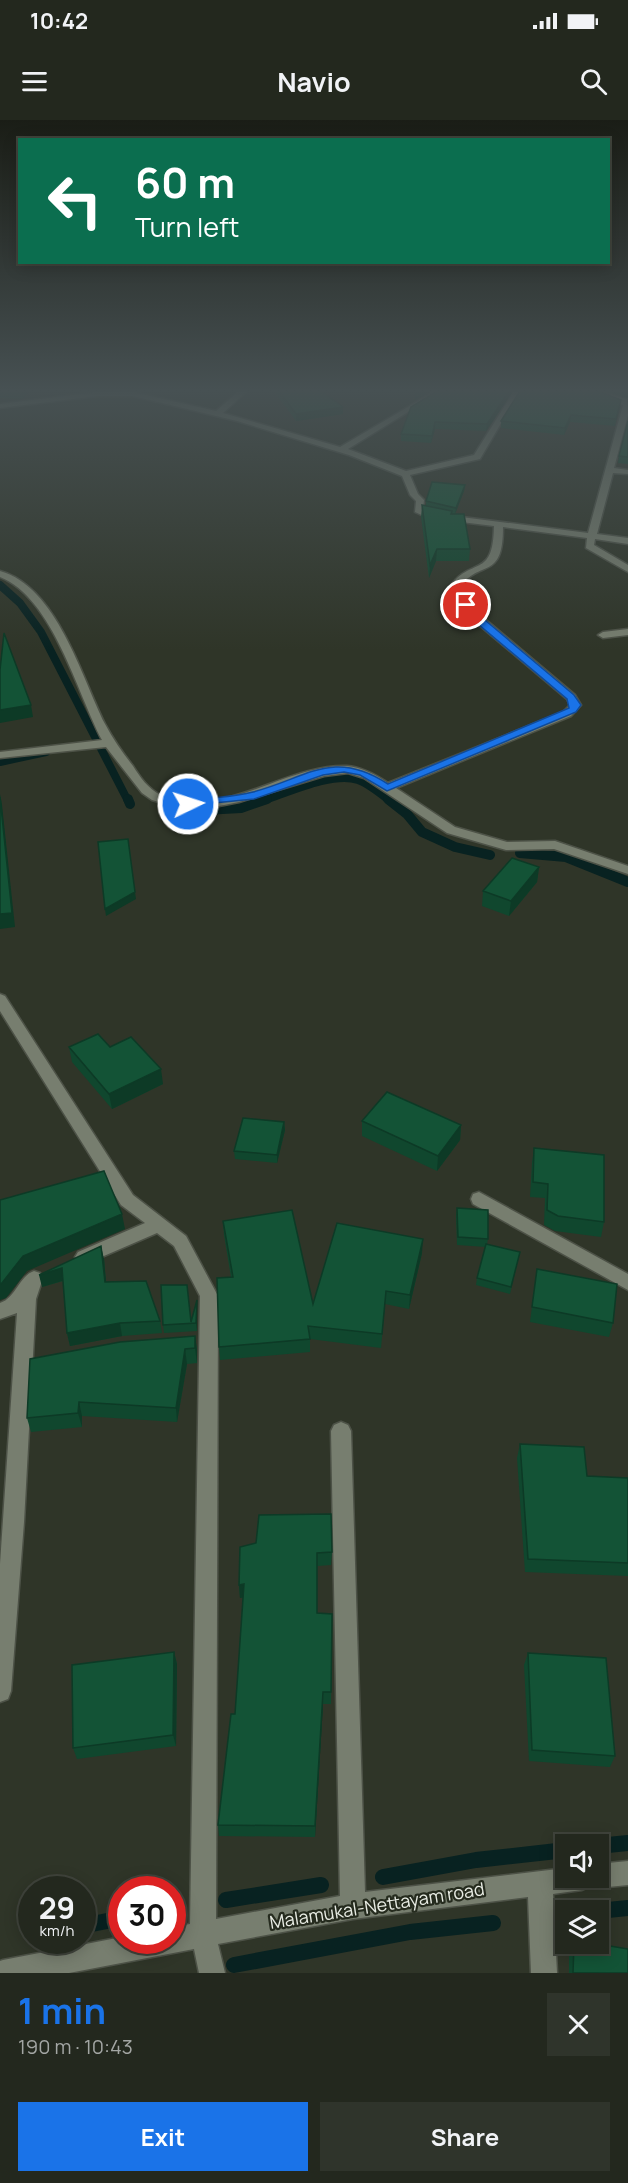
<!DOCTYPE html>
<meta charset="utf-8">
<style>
body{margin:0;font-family:Manrope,sans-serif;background:#2f342b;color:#f1f3f6;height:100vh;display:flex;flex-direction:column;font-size:22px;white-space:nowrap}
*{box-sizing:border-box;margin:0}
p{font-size:20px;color:#a3a6a4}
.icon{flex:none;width:33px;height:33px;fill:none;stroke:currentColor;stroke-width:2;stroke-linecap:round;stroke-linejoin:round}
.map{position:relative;height:1853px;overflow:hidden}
.details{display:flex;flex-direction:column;background:#23281e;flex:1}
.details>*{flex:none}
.banner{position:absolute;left:18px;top:18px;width:592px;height:126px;border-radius:0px;box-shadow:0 3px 15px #0003,0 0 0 2px #40443c;background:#0b6e4f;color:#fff;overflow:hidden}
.controls{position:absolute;left:555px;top:1714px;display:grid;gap:12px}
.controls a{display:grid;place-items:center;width:54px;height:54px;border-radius:0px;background:#23281e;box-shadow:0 3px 15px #0003,0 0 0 2px #40443c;font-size:30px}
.speed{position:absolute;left:18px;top:1756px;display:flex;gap:12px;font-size:30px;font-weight:700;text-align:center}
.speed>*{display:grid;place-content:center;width:78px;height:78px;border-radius:50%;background:#23281e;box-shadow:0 3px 15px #0003,0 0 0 2px #40443c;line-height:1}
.speed small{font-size:15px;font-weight:400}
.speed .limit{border:9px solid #d22;background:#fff;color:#111}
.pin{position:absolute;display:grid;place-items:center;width:51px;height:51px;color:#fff;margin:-26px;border:3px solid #fff;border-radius:50%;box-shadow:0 2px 6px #0007}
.me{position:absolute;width:66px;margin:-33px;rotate:86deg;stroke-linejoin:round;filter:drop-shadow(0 0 4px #0008)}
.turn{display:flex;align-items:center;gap:21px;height:126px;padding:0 18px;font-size:27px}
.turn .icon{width:78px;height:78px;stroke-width:2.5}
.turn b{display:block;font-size:42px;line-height:51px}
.round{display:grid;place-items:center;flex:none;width:63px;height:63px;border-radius:0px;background:#2f342b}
.summary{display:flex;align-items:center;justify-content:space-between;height:102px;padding:0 18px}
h1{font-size:36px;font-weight:700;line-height:45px;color:#1a73e8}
.button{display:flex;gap:12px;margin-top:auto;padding:12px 18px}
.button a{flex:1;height:69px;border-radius:0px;background:#1a73e8;color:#fff;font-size:24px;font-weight:700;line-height:69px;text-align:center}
.button a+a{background:#2f342b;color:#f1f3f6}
.status{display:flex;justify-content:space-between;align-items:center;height:42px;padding:0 30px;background:#23281e;direction:ltr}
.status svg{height:16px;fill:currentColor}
header{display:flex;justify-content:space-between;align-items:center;height:78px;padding:0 18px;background:#23281e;font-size:27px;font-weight:700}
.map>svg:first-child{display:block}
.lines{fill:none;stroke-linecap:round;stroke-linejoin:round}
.stream-far2{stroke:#082221;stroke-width:8}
.stream-far1{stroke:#082221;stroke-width:10}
.stream{stroke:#082221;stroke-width:16}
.minor-casing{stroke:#4d5247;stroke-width:3}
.minor{fill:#777e6f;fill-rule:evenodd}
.wall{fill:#10472e}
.shaded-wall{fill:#0d3a26}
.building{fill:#135336;stroke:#0d3a26;stroke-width:1.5}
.route{fill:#1a73e8;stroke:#114b97;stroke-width:1.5}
.labels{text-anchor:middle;stroke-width:4.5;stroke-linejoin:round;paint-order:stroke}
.near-street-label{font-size:18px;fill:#e8ece4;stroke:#252b1e}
</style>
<div class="status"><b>10:42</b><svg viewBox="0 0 49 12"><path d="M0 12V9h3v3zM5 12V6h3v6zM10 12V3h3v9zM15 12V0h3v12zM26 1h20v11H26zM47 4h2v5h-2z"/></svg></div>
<header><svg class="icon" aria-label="menu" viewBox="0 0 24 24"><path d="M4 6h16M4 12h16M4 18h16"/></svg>Navio<svg class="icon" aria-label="search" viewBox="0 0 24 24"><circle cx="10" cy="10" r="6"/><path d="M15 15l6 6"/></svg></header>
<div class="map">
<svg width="628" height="1853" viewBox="0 0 628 1853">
<rect width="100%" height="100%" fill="#2f3528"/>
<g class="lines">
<path class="stream-far2" d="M 0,465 L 20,483 L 41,512 L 128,681
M 0,642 L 46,632
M 262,681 C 287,673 333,651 358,660 C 369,664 381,674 390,681"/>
<path class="stream-far1" d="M 128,679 L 130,684
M 388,679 L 407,694 L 422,712 L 455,727 L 490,735
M 167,692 L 241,688 L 267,679
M 520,733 L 566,737 L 628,762"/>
<path class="stream" d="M 598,1726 L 628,1723
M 383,1757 L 476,1740 L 566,1730
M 226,1780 L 321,1765
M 598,1791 L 628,1788
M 82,1806 L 122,1798
M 234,1845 L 410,1812 L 493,1803"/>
<defs>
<path id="minor" d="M 239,271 L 247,271 L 223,293 L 340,327 L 435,271 L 442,271 L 348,329 L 406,351 L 474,335 L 514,271 L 520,271 L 480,339 L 410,355 L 418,374 L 424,380 L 423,389 L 430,393 L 588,413 L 623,285 L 587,271 L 597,271 L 627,279 L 628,295 L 614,348 L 628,350 L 628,354 L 613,353 L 597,414 L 628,418 L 628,424 L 595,419 L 594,425 L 628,445 L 628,452 L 586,428 L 587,418 L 503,407 C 503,462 480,438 459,468 L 480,495 L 575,575 L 581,585 L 571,596 L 396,668 L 455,707 L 507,722 L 555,721 L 628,746 L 628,754 L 554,729 L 506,730 L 447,713 L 364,658 L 348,653 L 324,656 L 239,682 L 209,688 L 182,689 L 152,680 L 142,673 L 106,627 L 0,638 L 0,632 L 102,620 C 77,573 53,478 0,457 L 0,451 C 57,467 81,556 105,604 C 113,619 122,632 133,646 C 140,657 148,669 161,675 C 225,701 284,644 347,646 C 362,647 376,655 388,663 L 563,592 L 570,585 L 567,579 L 472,499 L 449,468 C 471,435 493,461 494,406 L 428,398 L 415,392 L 416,381 L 410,375 L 402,356 L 349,335 L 237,301 L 133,276 L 97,276 L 0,288 L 0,284 L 97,272 L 133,272 L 216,291 Z
M 628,509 L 628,515 L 603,518 L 598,515 L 603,512 Z
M 0,874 L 5,876 L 133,1075 L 186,1116 L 218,1176 L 216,1799 L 340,1776 L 331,1311 L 334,1305 L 341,1302 L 348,1305 L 351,1311 L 365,1772 L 566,1748 L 566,1758 L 598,1758 L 598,1744 L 628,1741 L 628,1765 L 598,1768 L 591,1766 L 582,1770 L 553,1774 L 557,1853 L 531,1853 L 528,1777 L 353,1799 L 218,1824 L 225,1853 L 199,1853 L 194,1829 L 69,1853 L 0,1853 L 0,1841 L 3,1840 L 122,1817 L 122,1821 L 172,1821 L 172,1807 L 190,1804 L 200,1176 L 174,1126 L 157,1113 L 90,1142 L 84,1144 L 78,1142 L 75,1137 L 78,1132 L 145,1103 L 121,1085 L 0,891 Z
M 479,1072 L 628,1154 L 628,1170 L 473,1084 L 471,1079 L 473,1074 Z
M 34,1151 L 40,1153 L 43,1158 L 36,1179 L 24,1402 L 11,1571 L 8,1579 L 0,1582 L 0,1444 L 17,1193 L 0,1199 L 0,1183 C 16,1178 19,1156 34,1151 Z"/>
</defs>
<use href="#minor" class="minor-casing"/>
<use href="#minor" class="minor"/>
</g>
<path class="wall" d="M 0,271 L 41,271 L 40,272 L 29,271 L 23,279 L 0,278 Z
M 274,271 L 321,271 L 343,287 L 343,294 L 296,301 Z
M 513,271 L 486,311 L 435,309 L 431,323 L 401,321 L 401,314 Z
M 603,271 L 628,271 L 628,278 Z
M 621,280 L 615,306 L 570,302 L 564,315 L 501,308 L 501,301 Z
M 628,301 L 628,344 L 618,343 L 619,336 Z
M 465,365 L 464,371 L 455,394 L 470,429 L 469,441 L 436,441 L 429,458 L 421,397 L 422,385 L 426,386 L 426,381 Z
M 539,747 L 537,762 L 509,796 L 482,786 L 483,771 Z
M 69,927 L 163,964 L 112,989 L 72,942 Z
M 362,1001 L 461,1005 L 460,1020 L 437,1051 L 362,1016 Z
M 284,1002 L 285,1010 L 277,1043 L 235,1039 L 234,1031 Z
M 534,1028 L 604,1102 L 601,1117 L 555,1111 L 544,1105 L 545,1078 L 530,1077 L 532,1043 Z
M 457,1088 L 488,1119 L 487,1124 L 520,1132 L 510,1174 L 476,1165 L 477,1158 L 486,1127 L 457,1125 L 456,1096 Z
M 223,1101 L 313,1184 L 422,1133 L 409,1189 L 385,1184 L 381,1228 L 310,1219 L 310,1232 L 220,1240 L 219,1227 L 231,1157 L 224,1115 Z
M 104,1139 L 106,1162 L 160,1201 L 162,1213 L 122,1216 L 70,1226 L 67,1213 L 63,1161 L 42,1167 Z
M 537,1149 L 613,1203 L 609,1217 L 530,1202 Z
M 197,1188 L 197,1211 L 164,1213 L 163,1205 L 191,1202 Z
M 195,1216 L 197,1230 L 197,1243 L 187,1244 L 177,1302 L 82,1296 L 82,1307 L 31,1312 L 27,1298 Z
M 520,1324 L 587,1356 L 628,1358 L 628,1456 L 525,1452 L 517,1338 Z
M 240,1427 L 332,1432 L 331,1445 L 317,1446 L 317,1493 L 332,1494 L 331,1584 L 323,1584 L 315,1717 L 219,1716 L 218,1705 L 235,1594 L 243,1477 L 240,1478 L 239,1465 Z
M 174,1532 L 177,1544 L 176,1626 L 77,1639 L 73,1628 Z
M 528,1533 L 615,1636 L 610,1647 L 529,1641 L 524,1545 Z
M 571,1824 L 598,1824 L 628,1853 L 569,1853 L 569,1829 Z"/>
<path class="shaded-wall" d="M 22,271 L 29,271 L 23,279 Z
M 421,271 L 431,271 L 415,280 L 415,274 Z
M 509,271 L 513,271 L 486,311 L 487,304 Z
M 343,287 L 343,294 L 296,301 L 296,294 Z
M 571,295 L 570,302 L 564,315 L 565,308 Z
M 435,302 L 435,309 L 431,323 L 432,316 Z
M 465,365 L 464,371 L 455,394 L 456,388 Z
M 437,429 L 436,441 L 429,458 L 430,445 Z
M 31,585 L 33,597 L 0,603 L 0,590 Z
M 0,674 L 2,685 L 15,807 L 0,809 Z
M 539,747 L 537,762 L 509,796 L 511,781 Z
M 135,772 L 136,779 L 106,796 L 105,789 Z
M 161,949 L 163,964 L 112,989 L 109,974 Z
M 284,1002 L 285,1010 L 277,1043 L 277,1035 Z
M 461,1005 L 460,1020 L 437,1051 L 438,1036 Z
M 122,1094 L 125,1109 L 27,1151 L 6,1178 L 0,1180 L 0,1164 L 23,1136 Z
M 423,1119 L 422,1133 L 409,1189 L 410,1175 Z
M 101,1126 L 104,1139 L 107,1174 L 105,1162 Z
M 62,1148 L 65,1160 L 42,1167 L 39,1155 Z
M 197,1180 L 197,1211 L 196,1203 Z
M 120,1203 L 122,1216 L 70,1226 L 67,1213 Z
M 195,1216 L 197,1230 L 197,1243 L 195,1228 Z
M 185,1229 L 187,1244 L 177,1302 L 176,1288 Z
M 79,1282 L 82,1296 L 82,1307 L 78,1293 Z
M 244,1464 L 245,1477 L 240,1478 L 239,1465 Z
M 174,1532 L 177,1544 L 176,1626 L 173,1615 Z
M 323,1572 L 323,1584 L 315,1717 L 315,1706 Z"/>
<path class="building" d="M 279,271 L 321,271 L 343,287 L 296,294 Z
M 437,271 L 509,271 L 487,304 L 435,302 L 432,316 L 401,314 L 411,287 Z
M 520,271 L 598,271 L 621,280 L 616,299 L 571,295 L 565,308 L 501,301 Z
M 628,301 L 628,337 L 619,336 Z
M 432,362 L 465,365 L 456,388 L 426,381 Z
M 422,385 L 452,391 L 451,394 L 464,394 L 470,429 L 437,429 L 430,445 Z
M 4,513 L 31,585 L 0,590 L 0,550 Z
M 0,677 L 12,793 L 0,794 Z
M 128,719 L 135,772 L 105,789 L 98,722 Z
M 512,738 L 539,747 L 511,781 L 483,771 Z
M 98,914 L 110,927 L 131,917 L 161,949 L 109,974 L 69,927 Z
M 387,972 L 461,1005 L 438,1036 L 362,1001 Z
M 243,998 L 284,1002 L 277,1035 L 234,1031 Z
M 534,1028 L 604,1035 L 604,1102 L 558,1096 L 547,1090 L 548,1064 L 533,1062 Z
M 104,1051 L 122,1094 L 23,1136 L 2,1163 L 0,1164 L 0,1080 Z
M 457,1088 L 488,1090 L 488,1119 L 458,1117 Z
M 292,1090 L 313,1184 L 337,1103 L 423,1119 L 410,1175 L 386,1171 L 382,1214 L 308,1206 L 310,1219 L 219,1227 L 217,1158 L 233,1157 L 223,1101 Z
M 486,1124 L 520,1132 L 511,1167 L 477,1158 Z
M 101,1126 L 105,1162 L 146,1161 L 160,1201 L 120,1203 L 67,1213 L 62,1148 L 39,1155 Z
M 537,1149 L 617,1164 L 613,1203 L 532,1187 Z
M 161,1165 L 187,1165 L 191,1202 L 197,1180 L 196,1203 L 163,1205 Z
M 195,1216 L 195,1228 L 185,1229 L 176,1288 L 79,1282 L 78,1293 L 27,1298 L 30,1239 L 120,1222 Z
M 520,1324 L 584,1327 L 587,1356 L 628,1358 L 628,1443 L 528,1439 Z
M 331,1394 L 332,1432 L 317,1433 L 317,1493 L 332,1494 L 331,1572 L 323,1572 L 315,1706 L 218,1705 L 231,1594 L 235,1594 L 244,1464 L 239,1465 L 240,1427 L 256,1423 L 259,1395 Z
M 174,1532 L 173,1615 L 73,1628 L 72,1545 Z
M 528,1533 L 606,1538 L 615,1636 L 532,1630 Z
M 574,1824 L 598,1824 L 628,1829 L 628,1853 L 573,1853 Z"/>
<linearGradient id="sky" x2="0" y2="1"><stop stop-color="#1a1d16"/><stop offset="0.51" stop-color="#475153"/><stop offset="1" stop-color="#475153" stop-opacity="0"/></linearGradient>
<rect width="628" height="530" fill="url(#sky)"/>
<path class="route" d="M 463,483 L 469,483 L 479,495 L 574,575 L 581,585 L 576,592 L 387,671 L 360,655 L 344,652 L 323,655 L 254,679 L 184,686 L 184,682 C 206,677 231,678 253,672 C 307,658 333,628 388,664 L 569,588 L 567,579 L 472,499 Z"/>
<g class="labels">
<g class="near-street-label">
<text transform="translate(377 1786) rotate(-9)" y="6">Malamukal-Nettayam road</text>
</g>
</g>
</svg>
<div class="controls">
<a><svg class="icon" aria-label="sound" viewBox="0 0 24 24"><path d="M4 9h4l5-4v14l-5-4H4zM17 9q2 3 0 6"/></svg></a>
<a><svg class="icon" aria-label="layers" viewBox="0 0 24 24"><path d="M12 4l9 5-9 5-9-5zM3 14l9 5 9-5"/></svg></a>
</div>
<div class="speed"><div>29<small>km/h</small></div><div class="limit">30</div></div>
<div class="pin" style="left:466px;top:485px;background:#d93025"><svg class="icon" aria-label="arrive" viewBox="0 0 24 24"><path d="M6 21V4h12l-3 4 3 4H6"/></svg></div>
<svg class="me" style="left:188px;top:684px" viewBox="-20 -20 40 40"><circle r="17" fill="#1a73e8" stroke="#fff" stroke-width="3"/><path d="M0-11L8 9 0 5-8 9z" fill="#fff"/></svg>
<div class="banner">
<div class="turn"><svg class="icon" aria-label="left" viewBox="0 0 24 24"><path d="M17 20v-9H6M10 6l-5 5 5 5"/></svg><div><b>60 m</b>Turn left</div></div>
</div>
</div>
<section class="details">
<div class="summary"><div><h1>1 min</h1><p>190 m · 10:43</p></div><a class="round"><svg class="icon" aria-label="close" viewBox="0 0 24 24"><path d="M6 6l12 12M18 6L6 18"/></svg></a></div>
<div class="button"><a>Exit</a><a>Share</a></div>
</section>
